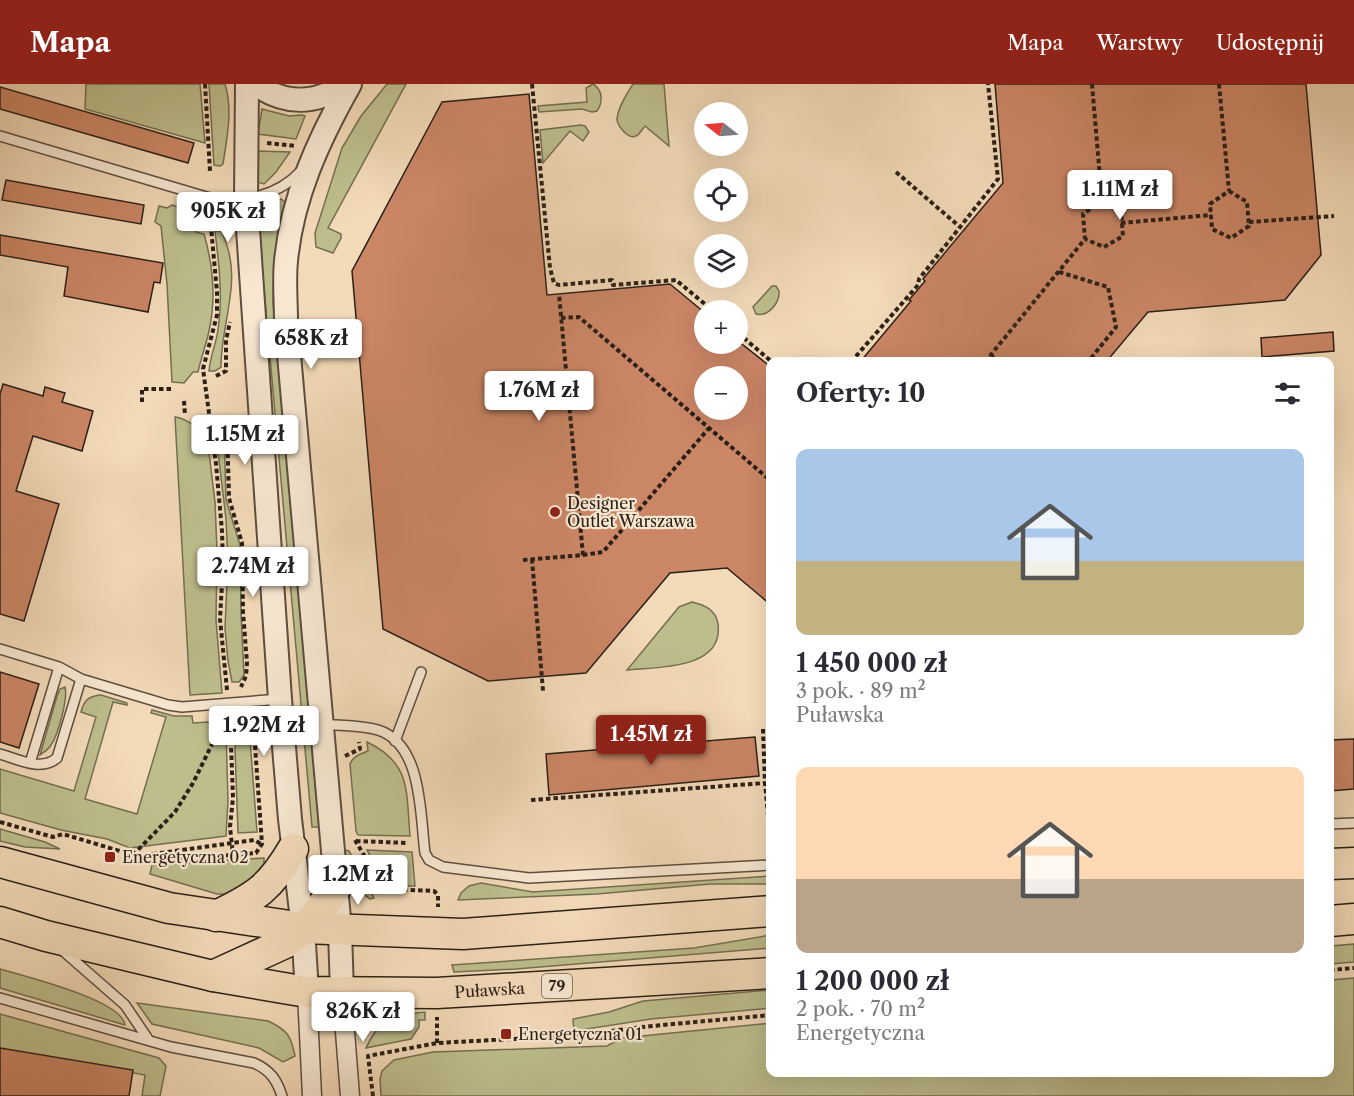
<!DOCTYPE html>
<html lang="pl">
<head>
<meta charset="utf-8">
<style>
  :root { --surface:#fff; --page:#f7f7f7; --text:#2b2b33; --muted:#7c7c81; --accent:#8f2418 }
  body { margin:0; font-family:"Libre Caslon Text",serif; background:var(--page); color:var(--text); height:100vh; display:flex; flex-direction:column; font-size:22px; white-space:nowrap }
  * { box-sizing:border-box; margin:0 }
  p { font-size:20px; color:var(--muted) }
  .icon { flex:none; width:33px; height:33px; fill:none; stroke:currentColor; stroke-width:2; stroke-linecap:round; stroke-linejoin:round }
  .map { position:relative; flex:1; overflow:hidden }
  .side { position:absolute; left:766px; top:273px; width:568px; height:720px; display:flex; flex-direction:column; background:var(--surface); border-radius:12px; box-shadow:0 6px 24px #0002 }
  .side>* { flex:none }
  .needle { width:39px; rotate:287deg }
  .tools { position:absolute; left:694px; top:18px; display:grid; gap:12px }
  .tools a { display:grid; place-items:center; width:54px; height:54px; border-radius:50%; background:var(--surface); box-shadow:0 6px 24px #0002; font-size:30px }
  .price { position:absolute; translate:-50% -51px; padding:0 14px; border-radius:6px; background:#fff; color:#222; font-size:20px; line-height:39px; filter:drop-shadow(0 2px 3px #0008) }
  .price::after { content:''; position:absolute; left:50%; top:36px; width:18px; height:14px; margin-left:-9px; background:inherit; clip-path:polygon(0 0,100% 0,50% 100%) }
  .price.selected { background:var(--accent); color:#fff }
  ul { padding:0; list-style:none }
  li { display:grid; align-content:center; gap:12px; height:318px; padding:0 30px }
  li span { display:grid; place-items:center; height:186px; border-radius:12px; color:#555 }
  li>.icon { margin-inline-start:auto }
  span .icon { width:108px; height:108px; fill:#fffc; stroke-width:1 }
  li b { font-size:26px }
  h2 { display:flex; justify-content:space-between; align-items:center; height:72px; padding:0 30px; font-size:26px }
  header { display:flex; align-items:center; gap:36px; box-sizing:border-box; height:84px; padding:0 30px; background:var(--accent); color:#fff }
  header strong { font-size:28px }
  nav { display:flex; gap:33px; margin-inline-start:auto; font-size:21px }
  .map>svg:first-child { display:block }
  .green { fill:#bebe8d; stroke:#746f52; stroke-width:1.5 }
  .building { fill:#cb8666; stroke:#2b2018; stroke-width:1.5; fill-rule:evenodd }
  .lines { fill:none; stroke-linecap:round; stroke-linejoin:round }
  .service-casing { stroke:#5d4e40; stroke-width:12 }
  .minor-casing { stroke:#5d4e40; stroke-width:21 }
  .tertiary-casing { stroke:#5d4e40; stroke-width:26 }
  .primary-casing { stroke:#2b2018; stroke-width:33 }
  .path { stroke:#2b2018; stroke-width:4; stroke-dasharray:4.5 3; stroke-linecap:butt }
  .service { stroke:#f7e7d1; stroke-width:9 }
  .minor { stroke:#f7e7d1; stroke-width:18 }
  .tertiary { stroke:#f7e7d1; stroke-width:22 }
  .primary { stroke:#f3dab8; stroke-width:30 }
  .poi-dot { fill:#8f2418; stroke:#f7e7d1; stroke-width:2 }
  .labels { text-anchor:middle; stroke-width:4.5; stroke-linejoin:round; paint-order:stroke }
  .shield { fill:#f7e7d1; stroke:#685c50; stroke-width:1.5 }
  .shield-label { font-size:15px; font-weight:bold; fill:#2b2018 }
  .poi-label { font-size:16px; fill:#2b2018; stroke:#f7e7d1; text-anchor:start }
  .street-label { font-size:16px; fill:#2b2018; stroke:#f7e7d1 }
</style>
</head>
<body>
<header>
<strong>Mapa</strong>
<nav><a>Mapa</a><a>Warstwy</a><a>Udostępnij</a></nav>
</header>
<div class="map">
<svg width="1354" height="1012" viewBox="0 0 1354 1012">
  <rect width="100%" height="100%" fill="#f3dab8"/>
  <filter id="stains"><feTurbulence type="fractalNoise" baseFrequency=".00333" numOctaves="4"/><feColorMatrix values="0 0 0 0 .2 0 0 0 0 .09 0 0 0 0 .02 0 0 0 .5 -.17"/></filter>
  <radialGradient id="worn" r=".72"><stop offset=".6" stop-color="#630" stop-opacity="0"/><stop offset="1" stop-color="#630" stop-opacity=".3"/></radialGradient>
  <path class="green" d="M86,0H200L205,59L85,25Z
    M209,0H225C233,25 227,54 223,80L220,82L214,81Z
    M387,0H406L328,144L341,150V154L333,169L316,163L315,149L342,64L361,32Z
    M593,0C603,6 603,18 597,27L592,28L582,25L539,28L538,22L587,18L586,4Z
    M633,0H664L669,62L645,42C643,44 639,51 636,52C628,56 617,41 617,35C618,23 627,10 633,0Z
    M262,25L289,32L302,31L305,32L296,55L258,50Z
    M581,41L585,42L589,48L583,57L570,47L543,79L540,46Z
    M257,67L290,68L276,88L264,100L257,98Z
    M281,115L285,118C277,152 273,184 273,219L319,743H312L257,127L258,124Z
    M172,121L187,126L196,148L204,150C213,181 216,215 209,247C206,261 201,274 198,288H193L184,299L172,298L167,200L161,142L155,138L159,122L167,124Z
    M215,147H221C245,194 221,235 221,283L215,287H209C210,273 216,260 218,246C223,213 219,180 215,147Z
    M772,202H776L779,207C780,219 768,233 756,230L753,223Z
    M175,333C187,334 193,344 206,344L215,418L217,467L216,536L222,609L190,611Z
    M220,342L224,344L226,416L240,461L241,529L244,591L239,598H232L228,577L225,544L228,477L226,435L215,343Z
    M692,518C705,521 716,526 718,540C724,586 656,583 627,586L679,523Z
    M65,603C68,615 58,651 51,661C48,666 44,668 40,671L57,612L60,605Z
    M101,611L127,619V621L113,618L85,715L137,730L166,633L151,629L152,626L174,632H192L193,639L208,638L219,648H226L228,716L226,752L130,764L107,755L61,746L0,729V685L74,707L96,633L81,628C84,616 89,612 101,611Z
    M237,647H242L250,655L257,748L238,749L235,665Z
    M367,658C412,679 406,709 410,752L358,751L356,747L350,680C353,672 360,670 368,667Z
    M0,745L45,758L60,765L25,763L0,757Z
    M344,766L349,767L374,814L370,815C351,803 348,788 344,766Z
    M367,766L412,768L415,802H390L385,797Z
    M264,774V786L235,810H217L150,790L152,781Z
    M771,792V800H710L597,810L458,816L461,809L469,802L481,799L533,808Z
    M771,851V864L516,885L454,888L452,881L694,864Z
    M1354,860V878L1331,880V862Z
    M0,885C24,892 122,916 125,941L0,904Z
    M1354,894V1012H381L380,995L382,987L394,976L433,968L607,962L622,954L771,939V988H1330L1331,896Z
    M771,906V924L651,935L574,947L573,935L609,928L643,917Z
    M137,919L268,937C287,946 291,951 295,972L283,978L259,964L152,940Z
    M425,928V936H419V943L411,955L366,964C380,933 394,932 425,928Z
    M0,930L159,974L166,982L160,1012H142L145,991L0,965Z"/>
  <path class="building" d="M995,0H1306L1321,171L1285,216L1148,228L1106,278H860L911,217L909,216L925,197L923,195L1003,99Z
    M0,3L194,59L188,79L0,25Z
    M529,10L547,211L670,200L705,229V260H738V257L771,283V521L727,484L670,489L586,589L488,597L383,545L352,187L442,18ZM705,292H738V326H705Z
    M6,96L144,121L141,140L2,116Z
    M0,151L163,179L160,199L154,198L148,228L64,212L68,183L0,171Z
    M1333,248L1334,267L1262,273L1261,254Z
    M3,300L43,312L45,303L65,309L62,318L93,327L82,367L33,352L16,407L59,420L24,537L0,530V310Z
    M0,588L39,600L19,664L0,658Z
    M755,653L759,692L549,711L546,670Z
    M1354,655V705L1330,707V656Z
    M0,964L133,986L129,1012H0Z"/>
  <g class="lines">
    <g class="service-casing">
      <path id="service" d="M0,52L210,114C245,118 277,113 301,87
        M0,565L59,583L81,595L168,621L182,623L280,615
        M322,640C340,642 360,641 378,646C423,660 420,732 425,769L429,776L443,783L529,794L771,781
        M395,657L421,588
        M0,670C18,675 41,688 57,674L81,595
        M30,679L59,583
        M1330,740L1354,739
        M61,865L125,921L148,955
        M0,914L171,963L254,979C270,986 277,996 282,1012"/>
    </g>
    <g class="minor-casing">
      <path id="minor" d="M307,908L312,1012
        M342,909L350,1012"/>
    </g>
    <g class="tertiary-casing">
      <path id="tertiary" d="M247,0L246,116L280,615L290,735L303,844L307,908
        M255,0C285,21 315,21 345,0
        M342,909L340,846L286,237C286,217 284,197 286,177C292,113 319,55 350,0"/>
    </g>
    <g class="primary-casing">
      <g id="primary">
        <path d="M0,778L169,824L303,844L463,850L771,827"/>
        <path d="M1330,780L1354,779"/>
        <path d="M216,832C256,813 270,804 293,765"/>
        <path d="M1330,837L1354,835"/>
        <path id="s1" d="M0,838L46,852L213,892L307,908L437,909L771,889"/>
        <path d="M213,892L287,858L312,836L336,803"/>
      </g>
    </g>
    <path class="path" d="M205,0L210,87
      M532,0L550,184L554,199L559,201L612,196L613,201L676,196L712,226
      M1092,0L1102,117
      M1219,0L1229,107
      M267,59L296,62
      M896,88L960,143
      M1229,107L1247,118L1249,142L1231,154L1212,145L1210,120Z
      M1249,138L1334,132
      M1121,139L1211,131
      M226,149L223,144L211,143L217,208V231L203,285L216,380L222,447L223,482L220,535L227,606
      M1059,188L1108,203L1116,243L1088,278
      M561,234L579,233L771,397
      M738,249L772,278
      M991,270L996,278
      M851,278L918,201L919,195L998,95L988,0
      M985,278L1085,155L1083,130L1102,117L1121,128L1123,152L1104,163L1085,155
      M216,292L226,287V256L230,238
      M184,317L185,331
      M142,318V305H173
      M218,337L227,343L229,414L242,459L243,528L247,579L246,592L241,603
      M583,471L603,468L709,344
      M532,475L543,607
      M523,476L583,471L559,210
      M230,634L233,714L230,743L233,771
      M763,645L765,699L771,763
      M345,672L360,665L359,658
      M531,716L765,699
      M0,738L53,753L63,750L133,771L159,777L256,769L262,760L255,662L252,647L244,643L243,631
      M355,756L382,802L390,805L434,807L438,811V823
      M356,757L408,759
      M133,771L175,728L193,699L220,644
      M147,775L153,770L254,756L261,760
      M1330,886L1354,884
      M437,959V933
      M373,1012L368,972L437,959L569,952L652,942L771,931"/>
    <use href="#service" class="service"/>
    <use href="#minor" class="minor"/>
    <use href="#tertiary" class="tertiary"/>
    <use href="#primary" class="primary"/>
  </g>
  <g class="poi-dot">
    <circle cx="555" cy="428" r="6"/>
    <rect x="104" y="767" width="12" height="12" rx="3"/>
    <rect x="500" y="944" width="12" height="12" rx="3"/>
  </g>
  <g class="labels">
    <rect class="shield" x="542" y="890" width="30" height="24" rx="4.5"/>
    <g class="shield-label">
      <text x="557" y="907">79</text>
    </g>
    <g class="poi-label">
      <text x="567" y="425">Designer<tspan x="567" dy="18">Outlet Warszawa</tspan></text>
      <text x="122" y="779">Energetyczna 02</text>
      <text x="518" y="956">Energetyczna 01</text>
    </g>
    <g class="street-label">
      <text dy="6" stroke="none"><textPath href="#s1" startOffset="498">Puławska</textPath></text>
    </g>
  </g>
  <rect width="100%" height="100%" filter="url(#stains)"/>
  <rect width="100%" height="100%" fill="url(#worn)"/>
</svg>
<div class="tools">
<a><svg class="needle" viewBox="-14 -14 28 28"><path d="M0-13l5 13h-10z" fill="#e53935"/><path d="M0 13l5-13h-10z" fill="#7c7c81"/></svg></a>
<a><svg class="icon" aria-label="locate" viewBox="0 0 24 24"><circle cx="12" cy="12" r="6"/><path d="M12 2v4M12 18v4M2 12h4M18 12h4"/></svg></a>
<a><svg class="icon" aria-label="layers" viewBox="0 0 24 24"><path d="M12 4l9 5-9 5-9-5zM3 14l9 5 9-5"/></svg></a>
<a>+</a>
<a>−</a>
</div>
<b class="price" style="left:1120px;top:137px">1.11M zł</b>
<b class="price" style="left:228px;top:159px">905K zł</b>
<b class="price" style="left:311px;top:286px">658K zł</b>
<b class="price" style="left:539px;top:338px">1.76M zł</b>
<b class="price" style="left:245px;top:382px">1.15M zł</b>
<b class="price" style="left:253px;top:514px">2.74M zł</b>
<b class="price" style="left:264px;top:673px">1.92M zł</b>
<b class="price selected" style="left:651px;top:682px">1.45M zł</b>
<b class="price" style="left:358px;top:822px">1.2M zł</b>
<b class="price" style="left:363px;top:959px">826K zł</b>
<section class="side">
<h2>Oferty: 10<svg class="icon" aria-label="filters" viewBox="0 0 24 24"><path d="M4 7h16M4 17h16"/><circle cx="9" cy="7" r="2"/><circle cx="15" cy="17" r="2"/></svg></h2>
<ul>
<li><span style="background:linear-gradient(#a9c7e8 60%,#c2b280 0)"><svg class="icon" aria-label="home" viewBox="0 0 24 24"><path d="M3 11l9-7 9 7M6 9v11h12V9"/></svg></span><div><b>1 450 000 zł</b><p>3 pok. · 89 m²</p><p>Puławska</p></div></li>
<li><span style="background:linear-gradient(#ffd9b3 60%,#b9a48a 0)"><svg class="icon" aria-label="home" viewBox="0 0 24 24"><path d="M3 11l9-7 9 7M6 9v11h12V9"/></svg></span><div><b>1 200 000 zł</b><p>2 pok. · 70 m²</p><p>Energetyczna</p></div></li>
</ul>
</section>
</div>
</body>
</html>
